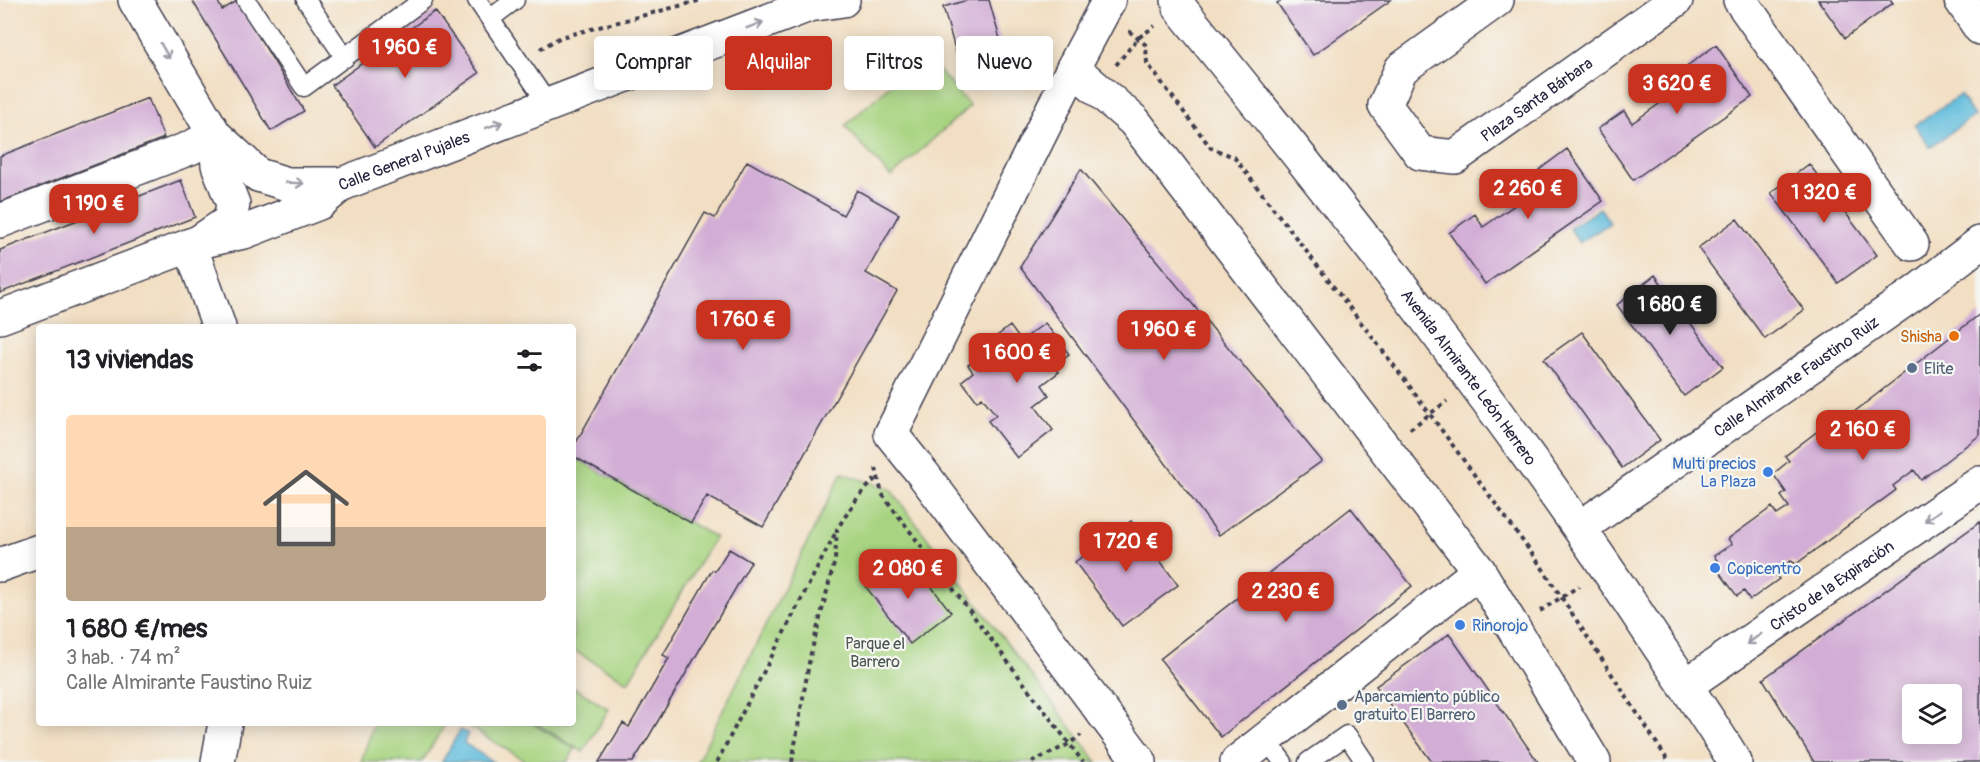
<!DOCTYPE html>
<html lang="es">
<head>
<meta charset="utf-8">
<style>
  :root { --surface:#fff; --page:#f6f6f6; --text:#202124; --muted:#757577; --line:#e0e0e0; --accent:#c8321e }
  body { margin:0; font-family:Pangolin,sans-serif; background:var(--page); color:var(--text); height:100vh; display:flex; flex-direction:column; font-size:22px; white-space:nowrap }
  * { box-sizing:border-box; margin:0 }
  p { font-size:20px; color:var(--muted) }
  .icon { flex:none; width:33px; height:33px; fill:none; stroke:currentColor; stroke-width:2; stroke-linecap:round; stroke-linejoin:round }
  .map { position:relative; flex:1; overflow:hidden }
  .panel { position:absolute; left:36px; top:324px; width:540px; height:402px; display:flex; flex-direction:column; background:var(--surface); border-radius:6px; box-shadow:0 3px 15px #0003 }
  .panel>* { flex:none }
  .hud { position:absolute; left:594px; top:36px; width:570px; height:54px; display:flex; gap:12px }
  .buttons { position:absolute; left:1902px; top:684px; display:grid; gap:12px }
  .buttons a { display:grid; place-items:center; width:60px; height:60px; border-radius:6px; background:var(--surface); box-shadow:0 3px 15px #0003; font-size:30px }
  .price { position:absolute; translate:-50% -51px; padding:0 14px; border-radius:12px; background:var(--accent); color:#fff; font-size:20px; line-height:39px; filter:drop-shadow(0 2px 3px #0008) }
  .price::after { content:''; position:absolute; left:50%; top:36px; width:18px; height:14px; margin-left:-9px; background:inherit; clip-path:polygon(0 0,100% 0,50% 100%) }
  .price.selected { background:#222; color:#fff }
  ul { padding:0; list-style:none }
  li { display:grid; align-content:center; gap:12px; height:318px; padding:0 30px }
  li+li { border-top:2px solid var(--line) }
  li span { display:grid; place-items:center; height:186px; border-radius:6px; color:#555 }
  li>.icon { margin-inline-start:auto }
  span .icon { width:108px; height:108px; fill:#fffc; stroke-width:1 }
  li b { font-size:26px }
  h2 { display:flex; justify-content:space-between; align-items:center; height:72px; padding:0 30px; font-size:26px }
  .tag { padding:0 21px; border-radius:6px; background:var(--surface); box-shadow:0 3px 15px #0003; font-size:21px; line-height:54px }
  .tag.selected { background:var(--accent); color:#fff }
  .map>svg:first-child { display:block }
  .green { fill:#a8d481; stroke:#657b5e; stroke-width:1.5 }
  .water { fill:#5ebcdc; stroke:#406f8c; stroke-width:1.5 }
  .building { fill:#d2add5; fill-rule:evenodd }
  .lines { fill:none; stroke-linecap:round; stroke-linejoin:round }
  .lane-casing { stroke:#413e4f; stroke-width:21 }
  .street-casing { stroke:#413e4f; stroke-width:36 }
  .secondary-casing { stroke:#413e4f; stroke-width:36 }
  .path { stroke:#413e4f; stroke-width:4; stroke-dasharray:4.5 4.5; stroke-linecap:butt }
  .lane { stroke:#fff; stroke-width:18 }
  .street { stroke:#fff; stroke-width:33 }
  .secondary { stroke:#fff; stroke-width:33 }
  .oneway { stroke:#9c9ca7 }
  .food-dot { fill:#e8710a; stroke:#f6f6f2; stroke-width:2 }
  .service-dot { fill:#5c6f8a; stroke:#f6f6f2; stroke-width:2 }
  .shop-dot { fill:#3f7fe0; stroke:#f6f6f2; stroke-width:2 }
  .labels { text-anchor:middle; stroke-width:4.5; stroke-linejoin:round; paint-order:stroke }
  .street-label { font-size:16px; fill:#22223b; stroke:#f6f6f2 }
  .food-label { font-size:16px; fill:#c56008; stroke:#f6f6f2; text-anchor:end }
  .service-label { font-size:16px; fill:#4e5e75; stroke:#f6f6f2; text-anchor:start }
  .shop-label { font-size:16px; fill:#366cbe; stroke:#f6f6f2; text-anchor:start }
  .park-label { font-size:16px; fill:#4a5750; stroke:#f6f6f2 }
</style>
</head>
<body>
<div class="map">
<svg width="1980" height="762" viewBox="0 0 1980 762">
  <rect width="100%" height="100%" fill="#f6f6f2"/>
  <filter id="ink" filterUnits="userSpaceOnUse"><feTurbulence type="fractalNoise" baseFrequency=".0167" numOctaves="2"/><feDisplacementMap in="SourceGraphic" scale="12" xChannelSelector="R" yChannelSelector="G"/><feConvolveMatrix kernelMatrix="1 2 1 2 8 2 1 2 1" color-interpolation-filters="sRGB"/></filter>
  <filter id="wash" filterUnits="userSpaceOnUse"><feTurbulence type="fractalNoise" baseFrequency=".008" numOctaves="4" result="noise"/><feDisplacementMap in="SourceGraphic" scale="24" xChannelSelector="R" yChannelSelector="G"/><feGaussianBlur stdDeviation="1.35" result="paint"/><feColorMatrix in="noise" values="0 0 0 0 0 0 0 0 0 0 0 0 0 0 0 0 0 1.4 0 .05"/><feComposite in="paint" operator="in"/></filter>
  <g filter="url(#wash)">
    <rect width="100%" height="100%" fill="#f2dfc3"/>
    <path class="green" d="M924,54L970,106L891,177L845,126Z
      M573,456L715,537L628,682L573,650Z
      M842,473L890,489L1097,762H697Z
      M573,687L609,709L583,752L535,723H573Z
      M374,723H446L422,762H361Z
      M463,723H532L575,749L567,762H527Z"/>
    <path class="water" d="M1960,95L1974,116L1930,147L1915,125Z
      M1600,208L1610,223L1579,243L1570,228Z
      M460,730L468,733L464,743L493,762H442Z"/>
    <g id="blocks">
      <path class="building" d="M192,0H217L222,10L237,1L304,111L271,131Z
        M968,0H989L1003,50L959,63L943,7Z
        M1282,0H1391L1313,55L1277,3Z
        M1818,0H1891L1893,3L1845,38Z
        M435,11L479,73L375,147L332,85Z
        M1716,45L1752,97L1633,180L1598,129L1624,111L1632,123L1696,78L1687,66Z
        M148,98L164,138L0,202V156Z
        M1567,149L1603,201L1485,284L1449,233L1475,214L1483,227L1548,182L1539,170Z
        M747,161L843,215L857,190L899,214L866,273L897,291L763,527L707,496L691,523L573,456V448L705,213L715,218Z
        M1809,164L1877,255L1838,283L1771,193Z
        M1081,169L1322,461L1219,535L1020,267Z
        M181,180L195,217L0,293V250Z
        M1737,219L1804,310L1765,339L1698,248Z
        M1655,275L1723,367L1684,396L1617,305Z
        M1980,314V435L1921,480L1914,470L1893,486L1896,490L1796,564L1791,561L1775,573L1779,579L1750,600L1744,591L1737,596L1717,569L1721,566L1714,556L1732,544L1728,539L1772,507L1777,515L1789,507L1781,496L1786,492L1773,474L1789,461L1785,456L1823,427L1827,433Z
        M1045,323L1069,354L1054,365L1059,372L1042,385L1049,395L1035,406L1053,430L1017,458L988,421L996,415L982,397L977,401L962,381L973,372L968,365L979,357L976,352L1010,326L1021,341Z
        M1582,332L1660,440L1622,468L1544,359Z
        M1351,508L1412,586L1221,737L1160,659Z
        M1131,521L1178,585L1122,626L1075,562Z
        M1980,522V762H1814L1763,679ZM1912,694H1952V734H1912Z
        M729,549L751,562L648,738L633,762H599L623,723L629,727L669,658L663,655L712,570L715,571Z
        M907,555L951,612L910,644L866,587Z
        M1449,634L1538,762H1432L1376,686Z"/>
    </g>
  </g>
  <g filter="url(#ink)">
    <use href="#blocks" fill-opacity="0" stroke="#413e4f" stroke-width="1.5"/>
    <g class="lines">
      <g class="lane-casing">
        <path id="lane" d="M246,0L304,87L423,0
          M306,0L345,58
          M477,0L548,104
          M491,18L515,0
          M1266,739L1283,762
          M1308,762L1347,735L1365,762"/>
      </g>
      <g class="street-casing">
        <g id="street">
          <path d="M1109,0L1073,68L891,434L923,474L1140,762"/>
          <path id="s1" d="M1497,0L1401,69L1385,105L1420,153L1455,157L1676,0"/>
          <path d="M1740,0L1912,244"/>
          <path d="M1961,0L1980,28"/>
          <path d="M1073,68L1134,121L1479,571L1594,762"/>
          <path d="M0,221L190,148L215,135L218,165L233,204L230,221L199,242"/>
          <path d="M190,245L219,327"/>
          <path id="s2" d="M1580,528L1916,292L1980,243"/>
          <path d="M0,565L39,551"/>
          <path id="s3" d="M1685,686L1980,483"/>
          <path d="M218,762L225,723"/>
          <path d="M1237,762L1479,571"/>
        </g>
      </g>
      <g class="secondary-casing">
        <g id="secondary">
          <path d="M135,0L215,135L258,175L287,184H342"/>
          <path id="s4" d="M1178,0L1180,8C1345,211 1508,416 1652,636C1680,678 1709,719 1735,762"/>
          <path id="s5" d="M0,317L199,242L244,232L319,203L342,184L809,5L843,0"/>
        </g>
      </g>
      <path class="path" d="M1129,31L1146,45L1147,63L1211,148L1234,157L1402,376L1541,566L1669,762
        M540,49L561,37L702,0
        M1116,65L1138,38L1155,26
        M1410,429L1447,401
        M876,468L882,494L1083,762
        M1540,611L1579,586
        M717,762L836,532
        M792,762L810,657L835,560L837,529L858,497L877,477
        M1032,762L1069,744L1081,735"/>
      <use href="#lane" class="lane"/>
      <use href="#street" class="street"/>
      <use href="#secondary" class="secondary"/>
    </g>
    <defs><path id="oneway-shaft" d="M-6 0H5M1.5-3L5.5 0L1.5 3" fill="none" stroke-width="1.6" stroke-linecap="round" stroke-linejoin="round" transform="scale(1.5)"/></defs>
    <g class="oneway">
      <use href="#oneway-shaft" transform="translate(755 25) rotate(-21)"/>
      <use href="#oneway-shaft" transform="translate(165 51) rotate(60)"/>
      <use href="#oneway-shaft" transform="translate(494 125) rotate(-21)"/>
      <use href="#oneway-shaft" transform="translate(295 183) rotate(3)"/>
      <use href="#oneway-shaft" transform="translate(1932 516) rotate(145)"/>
      <use href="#oneway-shaft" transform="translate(1754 639) rotate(145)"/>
    </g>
  </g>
  <circle class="food-dot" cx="1954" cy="336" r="6"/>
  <g class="service-dot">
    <circle cx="1912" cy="368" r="6"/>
    <circle cx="1342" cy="705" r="6"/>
  </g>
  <g class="shop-dot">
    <circle cx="1768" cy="472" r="6"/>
    <circle cx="1715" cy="568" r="6"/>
    <circle cx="1460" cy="625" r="6"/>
  </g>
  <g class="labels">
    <g class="street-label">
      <text dy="6" stroke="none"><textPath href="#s1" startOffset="352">Plaza Santa Bárbara</textPath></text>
      <text dy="6" stroke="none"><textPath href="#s5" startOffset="435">Calle General Pujales</textPath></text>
      <text dy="6" stroke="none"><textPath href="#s4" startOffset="477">Avenida Almirante León Herrero</textPath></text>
      <text dy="6" stroke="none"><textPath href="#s2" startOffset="264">Calle Almirante Faustino Ruiz</textPath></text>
      <text dy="6" stroke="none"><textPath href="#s3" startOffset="178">Cristo de la Expiración</textPath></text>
    </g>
    <g class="food-label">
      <text x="1942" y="342">Shisha</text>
    </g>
    <g class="service-label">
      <text x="1924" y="374">Elite</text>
      <text x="1354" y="702">Aparcamiento público<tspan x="1354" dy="18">gratuito El Barrero</tspan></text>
    </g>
    <g class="shop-label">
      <text x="1756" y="469" text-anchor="end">Multi precios<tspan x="1756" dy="18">La Plaza</tspan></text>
      <text x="1727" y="574">Copicentro</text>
      <text x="1472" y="631">Rinorojo</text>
    </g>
    <g class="park-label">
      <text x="875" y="649">Parque el<tspan x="875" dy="18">Barrero</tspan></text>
    </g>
  </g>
</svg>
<div class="buttons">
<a><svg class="icon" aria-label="layers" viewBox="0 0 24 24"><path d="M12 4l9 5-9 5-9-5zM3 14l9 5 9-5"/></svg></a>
</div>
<b class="price" style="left:405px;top:79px">1 960 €</b>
<b class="price" style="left:1677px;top:115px">3 620 €</b>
<b class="price" style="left:1528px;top:220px">2 260 €</b>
<b class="price" style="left:1824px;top:224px">1 320 €</b>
<b class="price" style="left:94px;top:235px">1 190 €</b>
<b class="price selected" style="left:1670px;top:336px">1 680 €</b>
<b class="price" style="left:743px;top:351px">1 760 €</b>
<b class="price" style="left:1164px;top:361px">1 960 €</b>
<b class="price" style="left:1017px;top:384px">1 600 €</b>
<b class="price" style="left:1863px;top:461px">2 160 €</b>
<b class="price" style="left:1126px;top:573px">1 720 €</b>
<b class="price" style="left:908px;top:600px">2 080 €</b>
<b class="price" style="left:1286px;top:623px">2 230 €</b>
<div class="hud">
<a class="tag">Comprar</a>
<a class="tag selected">Alquilar</a>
<a class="tag">Filtros</a>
<a class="tag">Nuevo</a>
</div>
<section class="panel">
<h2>13 viviendas<svg class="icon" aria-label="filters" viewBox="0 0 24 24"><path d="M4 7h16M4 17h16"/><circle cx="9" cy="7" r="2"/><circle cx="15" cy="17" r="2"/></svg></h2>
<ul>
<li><span style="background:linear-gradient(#ffd9b3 60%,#b9a48a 0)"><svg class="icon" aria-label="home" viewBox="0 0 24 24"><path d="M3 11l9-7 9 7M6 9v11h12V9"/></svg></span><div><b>1 680 €/mes</b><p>3 hab. · 74 m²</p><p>Calle Almirante Faustino Ruiz</p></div></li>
</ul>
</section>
</div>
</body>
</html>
